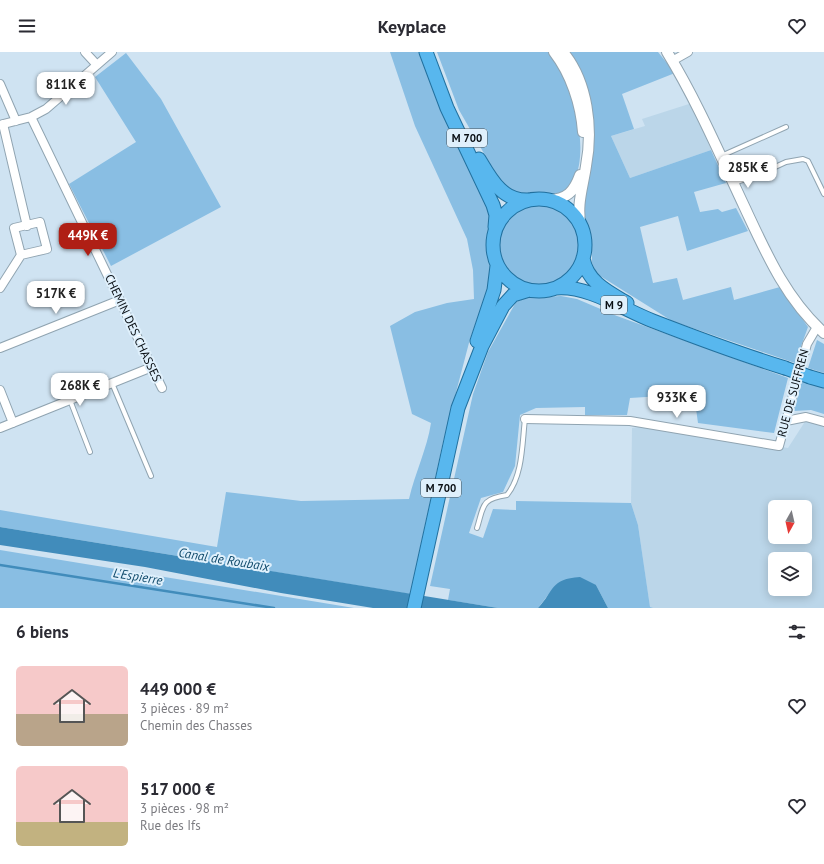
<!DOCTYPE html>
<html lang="fr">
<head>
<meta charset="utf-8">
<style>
  :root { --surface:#fff; --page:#f7f7f7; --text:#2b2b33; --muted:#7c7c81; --accent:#af1f15 }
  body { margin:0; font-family:"PT Sans",sans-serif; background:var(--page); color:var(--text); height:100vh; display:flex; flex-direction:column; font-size:15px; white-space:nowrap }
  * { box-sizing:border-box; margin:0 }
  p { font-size:13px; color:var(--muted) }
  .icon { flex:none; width:22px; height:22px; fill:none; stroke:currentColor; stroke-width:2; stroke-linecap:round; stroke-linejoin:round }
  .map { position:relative; height:556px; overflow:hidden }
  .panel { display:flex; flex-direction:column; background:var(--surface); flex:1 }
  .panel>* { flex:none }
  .needle { width:26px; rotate:188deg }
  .controls { position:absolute; left:768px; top:448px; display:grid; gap:8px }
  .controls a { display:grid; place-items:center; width:44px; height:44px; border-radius:6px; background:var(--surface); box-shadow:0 2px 10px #0003; font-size:20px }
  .price { position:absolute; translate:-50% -34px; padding:0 9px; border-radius:8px; background:#fff; color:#222; font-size:13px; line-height:26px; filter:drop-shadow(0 1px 2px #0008) }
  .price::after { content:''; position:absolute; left:50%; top:24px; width:12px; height:9px; margin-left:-6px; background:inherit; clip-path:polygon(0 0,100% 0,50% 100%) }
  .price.active { background:var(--accent); color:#fff }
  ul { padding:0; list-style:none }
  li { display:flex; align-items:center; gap:12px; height:100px; padding:0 16px }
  li span { display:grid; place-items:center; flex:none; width:112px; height:80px; border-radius:6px; color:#555 }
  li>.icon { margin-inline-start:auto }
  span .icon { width:48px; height:48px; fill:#fffc; stroke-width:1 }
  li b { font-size:17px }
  h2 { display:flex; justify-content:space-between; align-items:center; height:48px; padding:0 16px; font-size:17px }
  header { display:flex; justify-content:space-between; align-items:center; height:52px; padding:0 16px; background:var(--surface); font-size:18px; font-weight:600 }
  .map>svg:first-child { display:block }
  .built { fill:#bbd6e9; fill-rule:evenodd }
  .green { fill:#89bee3 }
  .water { fill:#418cbb }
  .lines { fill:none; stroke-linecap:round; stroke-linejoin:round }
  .stream { stroke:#418cbb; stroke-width:2.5 }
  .service-casing { stroke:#90a4b1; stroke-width:6 }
  .minor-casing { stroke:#90a4b1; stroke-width:10 }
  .tertiary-casing { stroke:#90a4b1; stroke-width:12 }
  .trunk-casing { stroke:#21709e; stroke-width:15 }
  .service { stroke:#fff; stroke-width:4 }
  .minor { stroke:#fff; stroke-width:8 }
  .tertiary { stroke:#fff; stroke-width:10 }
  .trunk { stroke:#58b7ee; stroke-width:13 }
  .trunk-bridge-casing { stroke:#21709e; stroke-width:15; stroke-linecap:butt }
  .trunk-bridge { stroke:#58b7ee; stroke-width:13 }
  .labels { text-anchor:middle; stroke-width:4; stroke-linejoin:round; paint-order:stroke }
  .shield { fill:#dff0fc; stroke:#485259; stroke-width:1 }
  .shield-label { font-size:11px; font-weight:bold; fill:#080e13 }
  .street-label { font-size:12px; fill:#080e13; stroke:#dff0fc }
  .water-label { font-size:13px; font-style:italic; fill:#0e496a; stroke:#dff0fc }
</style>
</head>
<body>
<header><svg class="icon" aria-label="menu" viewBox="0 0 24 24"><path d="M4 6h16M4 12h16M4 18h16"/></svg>Keyplace<svg class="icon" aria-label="heart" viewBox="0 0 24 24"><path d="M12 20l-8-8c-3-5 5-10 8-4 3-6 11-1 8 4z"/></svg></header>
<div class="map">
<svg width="824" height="556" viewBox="0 0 824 556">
  <rect width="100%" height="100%" fill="#cfe3f2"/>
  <path class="built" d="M692,51L711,98L630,126L611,84L645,74L642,67Z
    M806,368L824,374V556H650L638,473L631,451L632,376L645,374L788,396ZM775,455H805V485H775ZM775,507H805V537H775Z"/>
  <path class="green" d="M390,0H422L491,164L493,172L489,180L487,192L491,213L489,233L470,287L443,390L410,542L0,475V458L217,495L226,440L301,449L409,447C415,421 427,397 431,371L412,362L390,274L415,260L447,251L474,247L473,218L467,187L415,74Z
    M437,0H548C571,28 585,78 579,113C577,124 571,132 566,141L555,144L540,141L518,142L512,140L501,131L459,58Z
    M565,0H658L675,21L622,42L634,77L611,84L630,126L711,98L726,131L694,140L700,160L718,157L722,160L736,156L748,179L687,199L678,164L640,175L653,231L677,226L683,248L731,235L734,248L780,235L808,275L795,311L672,269L597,222L592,211V197L588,176L581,157L592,87Z
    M126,1L161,47L221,155L111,214L69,132L136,90L95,25Z
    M498 193a41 41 0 1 1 82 0a41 41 0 1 1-82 0Z
    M561,244L577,247L617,264L788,326L774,381L698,371L694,342L630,346L627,363H585V355L536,356L520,363L515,414L503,440L481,446L469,481L483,486L493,457L516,458V449L631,451L638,473L650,555L653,556H608L596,533L548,543L538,556H498L448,548L450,537L430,534L473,342L488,300L516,250L526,246Z
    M817,288L824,292V321L808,316Z
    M802,328L824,336V362L811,358L794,359Z
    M0,498L354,556H0Z"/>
  <path class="water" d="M0,475L498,556H373L281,541L145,515L0,493Z
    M580,525L596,533L608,556H538C555,538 550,527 580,525Z"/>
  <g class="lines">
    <path class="stream" d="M0,513L274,556"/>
    <g class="service-casing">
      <path id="service" d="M721,104L786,75
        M734,131L760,122L786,110L803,107L808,109L824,142
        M112,331L151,424
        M70,348L90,400
        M477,476C484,453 481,447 507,443C523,423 522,392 525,367"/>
    </g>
    <g class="minor-casing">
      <path id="minor" d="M85,0L97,13
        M672,9L688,0
        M0,32L16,69
        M31,65L162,336
        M3,72L27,174
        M0,73L31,65L46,57L112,0
        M0,236L21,203L14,176L40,170L47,197L21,203
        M0,296L120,248
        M0,338L13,371
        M525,367L630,369L779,394L807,292L817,275
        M786,369L806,365L824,370
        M0,376L152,315"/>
    </g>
    <g class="tertiary-casing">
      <path id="tertiary" d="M554,0C571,22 581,52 583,80
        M563,0C588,30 593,77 586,114C583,135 576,153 581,175
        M667,0C697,49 720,103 745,156C766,201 786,247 824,281
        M549,148C567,147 574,140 580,123"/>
    </g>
    <g class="trunk-casing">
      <path id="trunk" d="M426,0L447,56L493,153L496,163L495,175
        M479,107C491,127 502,149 528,148
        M493 193a46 46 0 1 1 92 0a46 46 0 1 1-92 0Z
        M583,206C587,230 608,240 627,251
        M556,236C588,233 624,258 653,269C697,286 740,302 785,316
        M477,289L494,238L497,214
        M810,325L824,329
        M414,556L458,356L482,294L503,254L513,243L529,238"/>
    </g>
    <use href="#service" class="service"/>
    <use href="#minor" class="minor"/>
    <use href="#tertiary" class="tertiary"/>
    <use href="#trunk" class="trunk"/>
    <g class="trunk-bridge-casing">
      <path id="trunk-bridge" d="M785,316L810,325"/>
    </g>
    <use href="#trunk-bridge" class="trunk-bridge"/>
  </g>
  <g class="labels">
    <g class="shield">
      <rect x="447" y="77" width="40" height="18" rx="3"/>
      <rect x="601" y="244" width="26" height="18" rx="3"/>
      <rect x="421" y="427" width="40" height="18" rx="3"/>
    </g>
    <g class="shield-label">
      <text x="467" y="90">M 700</text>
      <text x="614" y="257">M 9</text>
      <text x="441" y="440">M 700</text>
    </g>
    <g class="street-label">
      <text transform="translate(133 276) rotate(65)" y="4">CHEMIN DES CHASSES</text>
      <text transform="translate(793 341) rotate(-75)" y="4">RUE DE SUFFREN</text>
    </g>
    <g class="water-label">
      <text transform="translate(224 507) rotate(9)" y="5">Canal de Roubaix</text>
      <text transform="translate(138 524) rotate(9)" y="5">L'Espierre</text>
    </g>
  </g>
</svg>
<div class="controls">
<a><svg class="needle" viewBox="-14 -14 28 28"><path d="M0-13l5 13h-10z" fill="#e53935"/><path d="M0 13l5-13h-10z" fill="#7c7c81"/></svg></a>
<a><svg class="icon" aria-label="layers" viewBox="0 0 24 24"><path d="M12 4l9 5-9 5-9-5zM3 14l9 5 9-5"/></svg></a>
</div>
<b class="price" style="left:66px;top:54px">811K €</b>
<b class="price" style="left:748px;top:137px">285K €</b>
<b class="price active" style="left:88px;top:205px">449K €</b>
<b class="price" style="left:56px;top:263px">517K €</b>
<b class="price" style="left:80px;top:355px">268K €</b>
<b class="price" style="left:677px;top:367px">933K €</b>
</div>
<section class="panel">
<h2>6 biens<svg class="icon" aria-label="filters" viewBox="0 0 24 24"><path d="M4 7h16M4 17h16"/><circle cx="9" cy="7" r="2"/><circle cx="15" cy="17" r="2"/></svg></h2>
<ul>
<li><span style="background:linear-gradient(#f6c9c9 60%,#b9a48a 0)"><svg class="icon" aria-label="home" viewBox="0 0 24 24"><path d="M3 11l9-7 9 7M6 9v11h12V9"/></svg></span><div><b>449 000 €</b><p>3 pièces · 89 m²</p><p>Chemin des Chasses</p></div><svg class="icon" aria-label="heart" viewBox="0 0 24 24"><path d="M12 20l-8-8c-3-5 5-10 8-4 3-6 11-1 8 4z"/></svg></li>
<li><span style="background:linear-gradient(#f6c9c9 70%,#c2b280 0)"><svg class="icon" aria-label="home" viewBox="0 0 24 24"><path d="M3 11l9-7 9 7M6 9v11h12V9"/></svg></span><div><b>517 000 €</b><p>3 pièces · 98 m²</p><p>Rue des Ifs</p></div><svg class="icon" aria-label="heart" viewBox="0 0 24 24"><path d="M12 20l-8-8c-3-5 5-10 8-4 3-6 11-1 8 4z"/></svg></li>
</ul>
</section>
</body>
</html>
